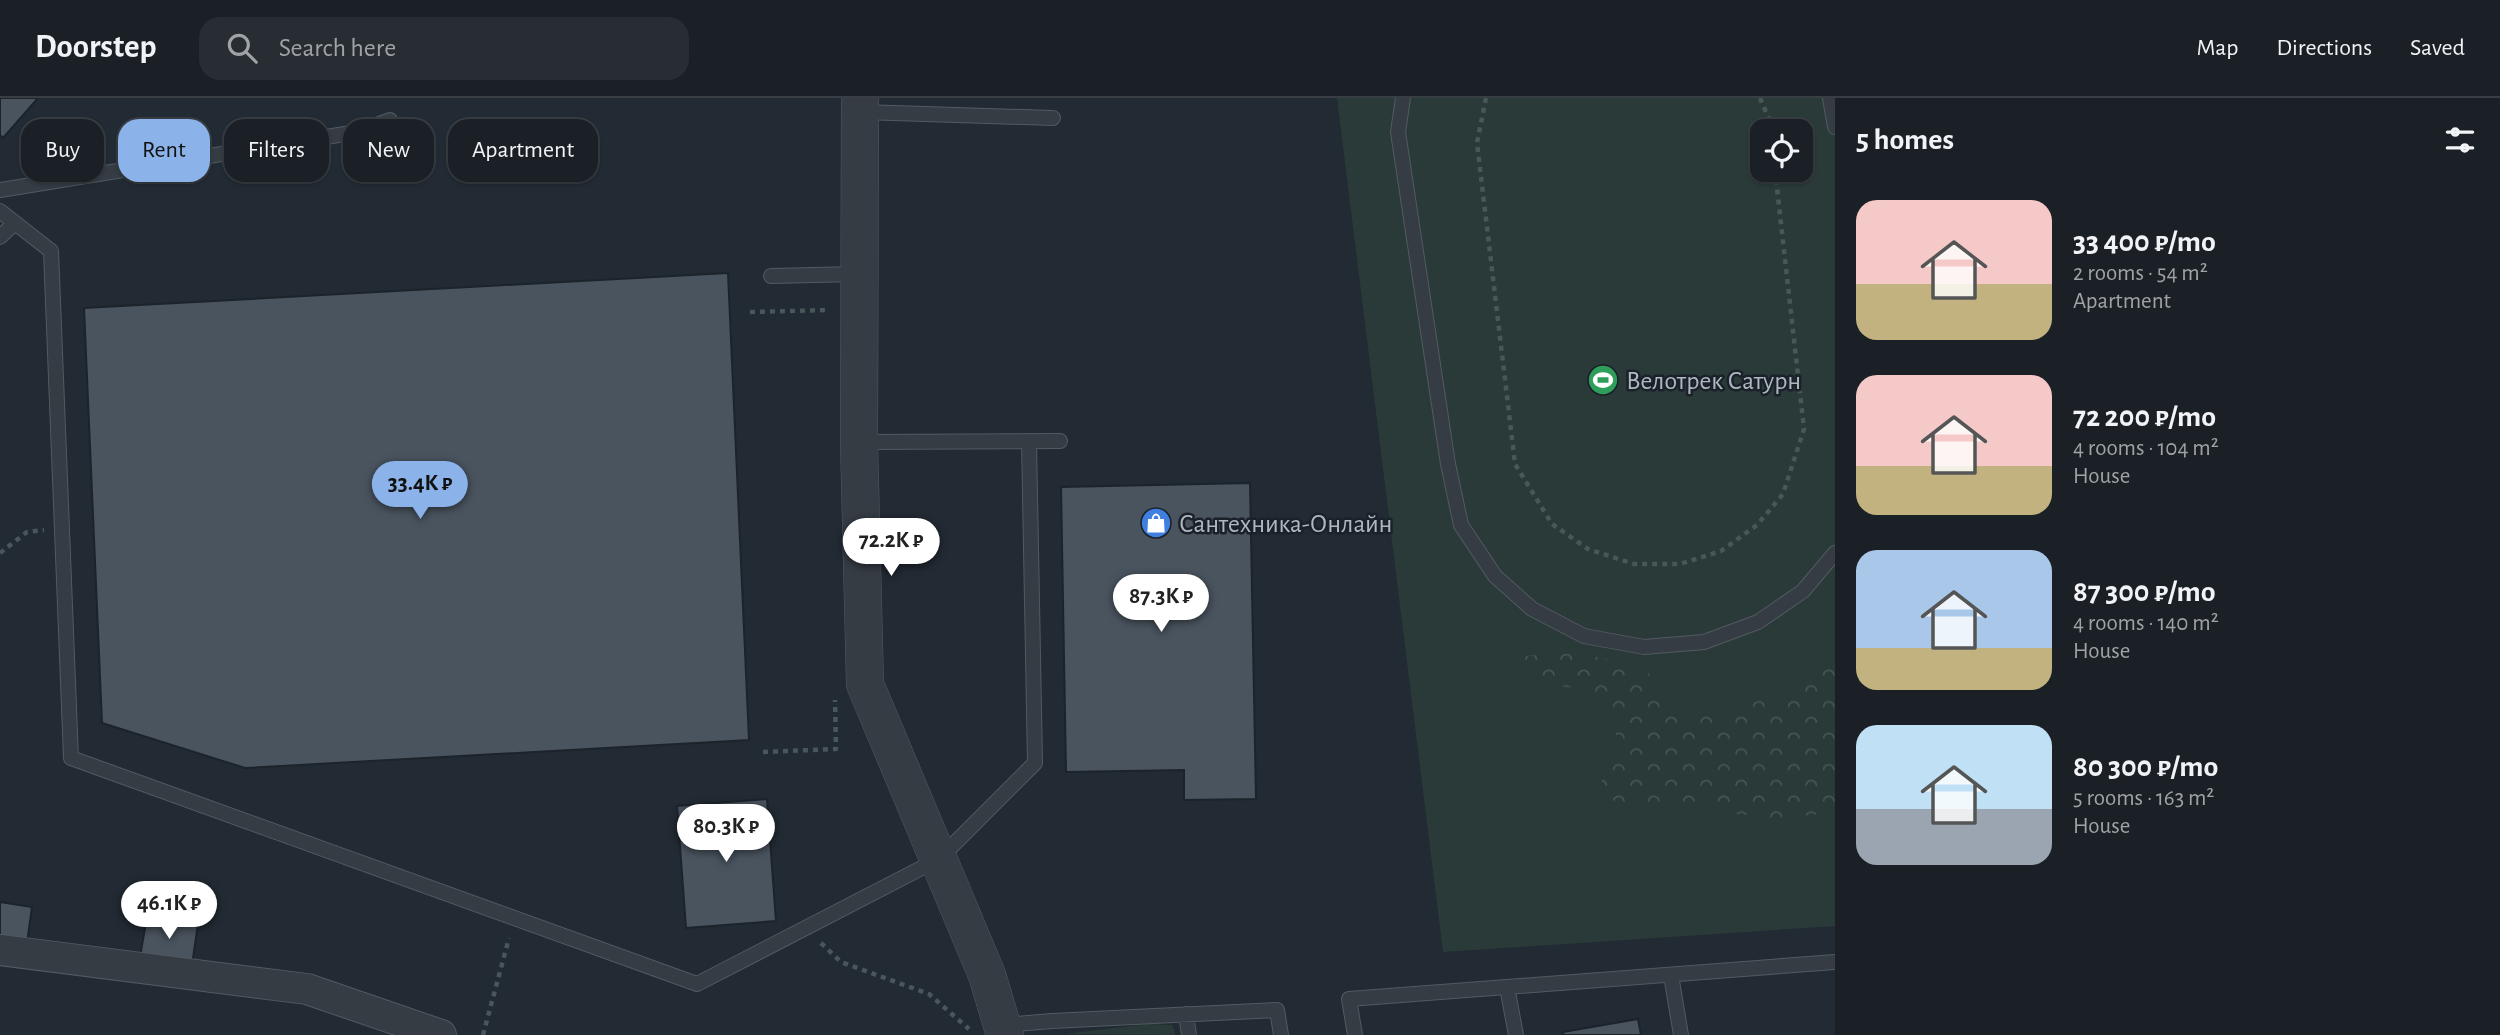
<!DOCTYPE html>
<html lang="en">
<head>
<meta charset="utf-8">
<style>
  :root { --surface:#1a2026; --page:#272d32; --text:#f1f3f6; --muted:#9fa3a7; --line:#383e43; --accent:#8bb3e9 }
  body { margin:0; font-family:"Alegreya Sans",sans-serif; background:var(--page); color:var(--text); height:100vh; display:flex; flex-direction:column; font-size:26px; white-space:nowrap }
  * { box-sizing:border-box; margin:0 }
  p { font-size:23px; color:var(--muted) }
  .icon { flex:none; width:38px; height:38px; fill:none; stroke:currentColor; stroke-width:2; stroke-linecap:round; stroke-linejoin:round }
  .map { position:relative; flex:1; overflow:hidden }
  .panel { display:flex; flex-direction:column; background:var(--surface); width:665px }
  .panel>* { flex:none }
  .banner { position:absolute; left:21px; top:21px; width:665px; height:63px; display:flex; gap:14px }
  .buttons { position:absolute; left:1750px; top:21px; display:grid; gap:14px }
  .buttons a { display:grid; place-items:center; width:63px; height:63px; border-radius:14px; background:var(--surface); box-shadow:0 2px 5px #0004,0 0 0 2px var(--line); font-size:35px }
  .price { position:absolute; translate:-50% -60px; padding:0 16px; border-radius:24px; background:#fff; color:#222; font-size:23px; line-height:46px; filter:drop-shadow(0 2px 4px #0008) }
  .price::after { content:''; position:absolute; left:50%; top:42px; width:21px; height:16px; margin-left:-10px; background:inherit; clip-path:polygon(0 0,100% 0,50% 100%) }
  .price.current { background:var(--accent); color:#111 }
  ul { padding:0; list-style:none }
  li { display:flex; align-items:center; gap:21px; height:175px; padding:0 21px }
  li span { display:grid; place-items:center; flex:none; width:196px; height:140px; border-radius:21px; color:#555 }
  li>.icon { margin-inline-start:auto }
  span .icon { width:84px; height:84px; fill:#fffc; stroke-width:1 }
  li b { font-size:30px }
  h2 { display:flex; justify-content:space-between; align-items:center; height:84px; padding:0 21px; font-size:30px }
  .chip { padding:0 24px; border-radius:21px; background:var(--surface); box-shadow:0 2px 5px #0004,0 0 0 2px var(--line); font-size:24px; line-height:63px }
  .chip.current { background:var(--accent); color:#111 }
  header { display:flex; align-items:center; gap:42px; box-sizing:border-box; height:98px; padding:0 35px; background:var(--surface); border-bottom:2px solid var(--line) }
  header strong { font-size:33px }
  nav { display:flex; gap:38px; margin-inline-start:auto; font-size:24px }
  .search { width:490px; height:63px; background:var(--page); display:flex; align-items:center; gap:18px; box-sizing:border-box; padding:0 24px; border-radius:21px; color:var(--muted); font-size:26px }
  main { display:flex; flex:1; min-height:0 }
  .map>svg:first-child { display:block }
  .grass { fill:#2a3a39; fill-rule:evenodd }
  .forest { fill:url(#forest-crowns) }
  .building { fill:#4a545f; stroke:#1c232b; stroke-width:2 }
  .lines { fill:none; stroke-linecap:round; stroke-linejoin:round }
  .service-casing { stroke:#525a62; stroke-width:16 }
  .minor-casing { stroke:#525a62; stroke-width:32 }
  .tertiary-casing { stroke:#525a62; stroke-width:38 }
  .path { stroke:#485759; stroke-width:4.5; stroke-dasharray:5 5; stroke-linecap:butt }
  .service { stroke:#353c44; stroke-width:14 }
  .minor { stroke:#353c44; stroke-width:30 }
  .tertiary { stroke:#353c44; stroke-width:37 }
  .labels { text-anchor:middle; stroke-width:5; stroke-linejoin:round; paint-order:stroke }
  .poi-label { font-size:26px; fill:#afb7c1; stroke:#1a2129; text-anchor:start }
</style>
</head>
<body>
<header>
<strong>Doorstep</strong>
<div class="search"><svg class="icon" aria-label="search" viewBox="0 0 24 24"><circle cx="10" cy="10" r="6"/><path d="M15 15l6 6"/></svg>Search here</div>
<nav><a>Map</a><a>Directions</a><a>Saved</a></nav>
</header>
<main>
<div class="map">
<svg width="1835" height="937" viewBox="0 0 1835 937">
  <defs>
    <pattern id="forest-crowns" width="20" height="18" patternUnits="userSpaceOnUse" patternTransform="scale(1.75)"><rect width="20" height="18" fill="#2a3a39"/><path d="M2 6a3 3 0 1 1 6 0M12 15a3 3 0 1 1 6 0" fill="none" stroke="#465454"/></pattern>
  </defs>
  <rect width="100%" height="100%" fill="#222a33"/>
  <path class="grass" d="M1337,0H1835V828L1443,854ZM1762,33H1801V72H1762Z
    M1149,926L1173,927L1175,937L1064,936Z"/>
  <path class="forest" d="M1580,555L1624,565L1659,580L1666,599L1677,616C1736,610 1791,602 1835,558V715L1774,720L1608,702C1592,686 1610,666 1614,649C1618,634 1615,619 1612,604L1585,591L1548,587L1529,576L1518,558Z"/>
  <path class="building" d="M0,0H38L3,40L0,37Z
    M728,175L749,642L245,670L102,625L84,210Z
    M1250,385L1256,701L1184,702V672L1066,674L1061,389Z
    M767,701L776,823L686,830L677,708Z
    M0,804L32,809L27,845L0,841Z
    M147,818L198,826L192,867L140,859Z
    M1638,921L1641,937H1563V934Z"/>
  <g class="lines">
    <g class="service-casing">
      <path id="service" d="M1403,0L1398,34L1448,366L1461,427L1495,478L1532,511L1584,538L1644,549L1704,544L1758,524L1803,493L1835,455
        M1830,0L1835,29
        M862,14L1053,20
        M0,92L357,34L390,22
        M0,113L51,153L71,660L697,886L939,761L1035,665L1029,343
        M0,139L15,125
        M771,178L857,176
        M861,344L1060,343
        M1671,877L1681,937
        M1507,889L1516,937
        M1186,916L1189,937
        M1004,927L1052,923L1277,912L1281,937
        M1355,937L1349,901L1835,864"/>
    </g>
    <g class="minor-casing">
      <path id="minor" d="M0,852L307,891L441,937"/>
    </g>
    <g class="tertiary-casing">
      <path id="tertiary" d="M860,0L859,344L865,586L987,877L1005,937"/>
    </g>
    <path class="path" d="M1486,0L1477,45L1515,366L1552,426L1588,451L1634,466H1680L1721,453L1757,427L1783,396L1804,331L1775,72
      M1760,0L1769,21L1770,33
      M750,214L830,212
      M0,455L27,434L44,432
      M763,654L836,651L835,602
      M821,845L841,864L929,896L969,931
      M483,937L509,840"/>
    <use href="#service" class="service"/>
    <use href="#minor" class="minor"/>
    <use href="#tertiary" class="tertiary"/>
  </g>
  <defs>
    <g id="stadium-disc" transform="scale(1.575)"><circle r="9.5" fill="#2e9e5b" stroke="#1a2129"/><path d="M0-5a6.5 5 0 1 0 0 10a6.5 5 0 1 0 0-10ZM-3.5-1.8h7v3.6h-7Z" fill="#fff"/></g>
    <g id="shop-disc" transform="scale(1.575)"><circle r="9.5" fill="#3f7fe0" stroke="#1a2129"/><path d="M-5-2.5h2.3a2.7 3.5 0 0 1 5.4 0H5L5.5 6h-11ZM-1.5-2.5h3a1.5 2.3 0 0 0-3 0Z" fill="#fff"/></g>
  </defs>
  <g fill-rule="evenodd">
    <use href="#stadium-disc" x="1603" y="282"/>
    <use href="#shop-disc" x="1156" y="425"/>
  </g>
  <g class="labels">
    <g class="poi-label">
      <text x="1626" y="291">Велотрек Сатурн</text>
      <text x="1179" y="434">Сантехника-Онлайн</text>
    </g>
  </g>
</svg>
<div class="buttons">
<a><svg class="icon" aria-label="locate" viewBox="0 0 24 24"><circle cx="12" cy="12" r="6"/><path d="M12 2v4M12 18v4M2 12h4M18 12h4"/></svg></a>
</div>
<b class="price current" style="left:420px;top:423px">33.4K ₽</b>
<b class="price" style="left:891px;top:480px">72.2K ₽</b>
<b class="price" style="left:1161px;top:536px">87.3K ₽</b>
<b class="price" style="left:726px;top:766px">80.3K ₽</b>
<b class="price" style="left:169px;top:843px">46.1K ₽</b>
<div class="banner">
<a class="chip">Buy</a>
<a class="chip current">Rent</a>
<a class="chip">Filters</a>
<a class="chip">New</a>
<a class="chip">Apartment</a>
</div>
</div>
<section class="panel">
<h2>5 homes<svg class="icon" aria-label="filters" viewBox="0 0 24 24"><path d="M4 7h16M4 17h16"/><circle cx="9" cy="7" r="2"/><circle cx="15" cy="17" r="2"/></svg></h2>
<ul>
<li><span style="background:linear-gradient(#f6c9c9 60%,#c2b280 0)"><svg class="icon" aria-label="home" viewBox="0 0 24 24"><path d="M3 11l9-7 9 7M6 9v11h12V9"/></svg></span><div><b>33 400 ₽/mo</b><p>2 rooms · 54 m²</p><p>Apartment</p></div></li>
<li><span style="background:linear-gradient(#f6c9c9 65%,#c2b280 0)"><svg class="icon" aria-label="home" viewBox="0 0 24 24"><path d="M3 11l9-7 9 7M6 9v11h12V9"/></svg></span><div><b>72 200 ₽/mo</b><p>4 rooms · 104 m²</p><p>House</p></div></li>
<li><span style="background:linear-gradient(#a9c7e8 70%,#c2b280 0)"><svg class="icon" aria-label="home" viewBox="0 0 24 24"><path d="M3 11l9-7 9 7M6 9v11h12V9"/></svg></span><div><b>87 300 ₽/mo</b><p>4 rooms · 140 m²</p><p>House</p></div></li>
<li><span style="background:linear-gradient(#bfe0f5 60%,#9aa5b1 0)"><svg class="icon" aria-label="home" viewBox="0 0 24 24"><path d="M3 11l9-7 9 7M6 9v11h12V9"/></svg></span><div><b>80 300 ₽/mo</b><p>5 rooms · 163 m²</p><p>House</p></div></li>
</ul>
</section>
</main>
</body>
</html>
